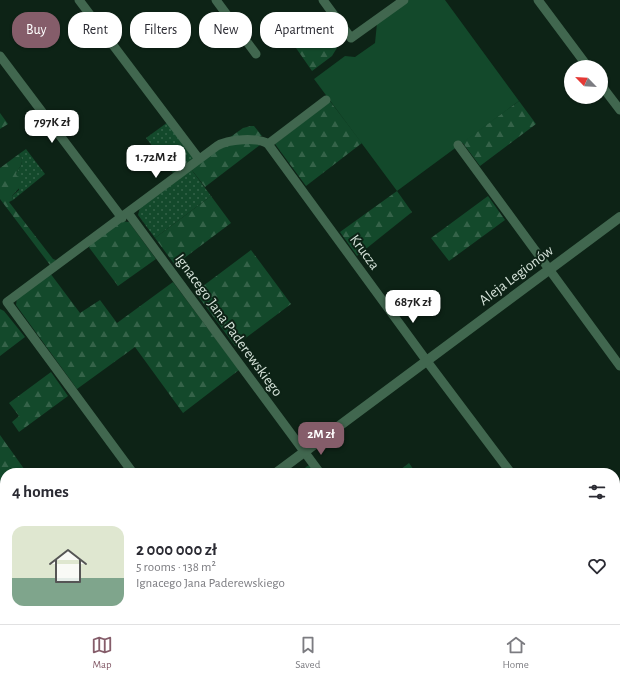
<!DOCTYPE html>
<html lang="en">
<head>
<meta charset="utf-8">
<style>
  :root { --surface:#fff; --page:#f7f7f7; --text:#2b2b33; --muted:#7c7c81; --line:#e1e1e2; --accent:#855d6a }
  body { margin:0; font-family:"Alegreya Sans",sans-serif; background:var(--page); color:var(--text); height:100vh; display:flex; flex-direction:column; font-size:15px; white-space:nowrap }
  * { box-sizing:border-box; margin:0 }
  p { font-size:13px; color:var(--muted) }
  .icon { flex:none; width:22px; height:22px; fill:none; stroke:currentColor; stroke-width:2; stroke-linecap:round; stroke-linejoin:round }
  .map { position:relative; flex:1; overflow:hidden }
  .drawer { position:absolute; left:0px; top:468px; width:620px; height:156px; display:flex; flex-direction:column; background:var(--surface); border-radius:16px 16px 0 0; box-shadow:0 1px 3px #0004 }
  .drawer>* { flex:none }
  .hud { position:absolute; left:12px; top:12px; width:400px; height:36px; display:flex; gap:8px }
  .needle { width:26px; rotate:295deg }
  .buttons { position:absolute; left:564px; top:60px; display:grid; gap:8px }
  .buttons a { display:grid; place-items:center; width:44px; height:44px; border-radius:50%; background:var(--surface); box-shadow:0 1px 3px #0004; font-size:20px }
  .price { position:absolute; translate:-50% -34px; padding:0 9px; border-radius:8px; background:#fff; color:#222; font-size:13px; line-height:26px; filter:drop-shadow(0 1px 2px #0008) }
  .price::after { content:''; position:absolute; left:50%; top:24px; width:12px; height:9px; margin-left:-6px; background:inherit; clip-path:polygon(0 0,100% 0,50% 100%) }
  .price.active { background:var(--accent); color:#fff }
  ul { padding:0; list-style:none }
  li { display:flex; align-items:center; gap:12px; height:100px; padding:0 12px }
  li+li { border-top:1px solid var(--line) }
  li span { display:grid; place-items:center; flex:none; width:112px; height:80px; border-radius:12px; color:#555 }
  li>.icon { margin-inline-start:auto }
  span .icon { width:48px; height:48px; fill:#fffc; stroke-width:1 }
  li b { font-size:17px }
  h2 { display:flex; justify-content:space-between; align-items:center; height:48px; padding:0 12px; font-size:17px }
  .tag { padding:0 14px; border-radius:16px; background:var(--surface); box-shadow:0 1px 3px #0004; font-size:14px; line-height:36px }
  .tag.active { background:var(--accent); color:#fff }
  .dock { display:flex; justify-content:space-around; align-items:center; height:56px; border-top:1px solid var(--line); background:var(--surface); font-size:11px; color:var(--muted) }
  .dock a { display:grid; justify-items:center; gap:2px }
  .dock .active { color:var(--accent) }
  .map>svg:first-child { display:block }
  .green { fill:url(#green-dots) }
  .forest { fill:url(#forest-firs) }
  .pitch { fill:#13492b }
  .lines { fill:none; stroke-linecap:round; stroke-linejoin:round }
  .minor { stroke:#41674f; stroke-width:9 }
  .tertiary { stroke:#41674f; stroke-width:10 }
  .labels { text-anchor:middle; stroke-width:4; stroke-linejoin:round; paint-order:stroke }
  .street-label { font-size:15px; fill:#d7e4db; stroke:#0d2316 }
</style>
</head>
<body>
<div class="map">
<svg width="620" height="624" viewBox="0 0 620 624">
  <defs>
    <pattern id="green-dots" width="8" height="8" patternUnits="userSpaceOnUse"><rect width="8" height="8" fill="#13492b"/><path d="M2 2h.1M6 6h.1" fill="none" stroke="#356349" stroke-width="1.8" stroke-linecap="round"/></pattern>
    <pattern id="forest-firs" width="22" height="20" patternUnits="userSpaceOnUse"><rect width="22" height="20" fill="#13492b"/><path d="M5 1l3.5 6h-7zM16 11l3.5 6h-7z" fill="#356349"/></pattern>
  </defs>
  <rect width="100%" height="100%" fill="#0d2316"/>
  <path class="green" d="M168,122L195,157L173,173L146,138Z
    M26,149L45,174L13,200L12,196L19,190L16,174C19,167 26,162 19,154Z
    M191,169L211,196L155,238L138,215L140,207Z
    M309,465L315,473H298Z
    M176,619H210L216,624H179Z"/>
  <path class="forest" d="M327,26L337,35L340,43L332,56L312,71L296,48Z
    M330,101L362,143L306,186L275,144Z
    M519,101L536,124L480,166L462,142Z
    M0,113L8,124L0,129Z
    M251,126H254L262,136L229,138L243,128Z
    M248,142L260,145L205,187L191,169L223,145Z
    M19,154C26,162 19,167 16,174L17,176L21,178V186L12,196L13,200L9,202L53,259L56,260L50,265L0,199V168Z
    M397,191L412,212L357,256L340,232Z
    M211,196L231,223L175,265L155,238Z
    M488,196L505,220L449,261L431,238Z
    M121,221L129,222L156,259L118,286L88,246Z
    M251,250L291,304L235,346L195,292Z
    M50,273L80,313L100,300L117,323L173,282L239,370L183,413L135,347L77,389L16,305L17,298Z
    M0,309L4,311L25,337L0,356Z
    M51,372L68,396L19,432L12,422L19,416L9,403Z
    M0,435L27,473H5V546L0,539Z
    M409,463L416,473H396Z
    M0,558L5,565V619L46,620L40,624H0Z
    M87,619H131L135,624H80Z
    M210,619H233L234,621L232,624H216Z
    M248,619H333L330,624H246Z
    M335,619H414L418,624H378C371,619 361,617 355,624H339Z"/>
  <path class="pitch" d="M409,0H445L519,101L397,191L314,79L345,56L355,57L375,43L377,23Z"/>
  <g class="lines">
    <path class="minor" d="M79,0L199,159
      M216,0L256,54
      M323,0L351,38L404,0
      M538,0L588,67
      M0,56L122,218
      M601,85L620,110
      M268,144L426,360L511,473
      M458,145L620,366
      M128,213L320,473
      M7,302L217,146C228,139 258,137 268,144L326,100
      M7,302L133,473
      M615,500L620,497
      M0,550L5,556
      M47,624L53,620
      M238,624L239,619
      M447,624L454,619
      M608,624V619"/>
    <path class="tertiary" d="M276,473L620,217
      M69,624L76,619"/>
  </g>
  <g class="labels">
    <g class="street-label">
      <text transform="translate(365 252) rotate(54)" y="5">Krucza</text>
      <text transform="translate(516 275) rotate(-37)" y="5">Aleja Legionów</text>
      <text transform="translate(229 325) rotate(54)" y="5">Ignacego Jana Paderewskiego</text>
    </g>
  </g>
</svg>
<div class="buttons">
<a><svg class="needle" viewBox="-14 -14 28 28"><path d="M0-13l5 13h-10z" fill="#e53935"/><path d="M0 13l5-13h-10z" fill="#7c7c81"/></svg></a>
</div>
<b class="price" style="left:52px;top:144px">797K zł</b>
<b class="price" style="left:156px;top:179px">1.72M zł</b>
<b class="price" style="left:413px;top:324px">687K zł</b>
<b class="price active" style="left:321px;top:456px">2M zł</b>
<div class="hud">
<a class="tag active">Buy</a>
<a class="tag">Rent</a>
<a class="tag">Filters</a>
<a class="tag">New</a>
<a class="tag">Apartment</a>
</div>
<section class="drawer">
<h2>4 homes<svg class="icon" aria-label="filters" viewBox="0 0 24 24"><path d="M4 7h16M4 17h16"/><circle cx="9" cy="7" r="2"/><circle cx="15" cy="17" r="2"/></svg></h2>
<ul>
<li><span style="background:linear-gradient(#dfe7d0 65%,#7fa58c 0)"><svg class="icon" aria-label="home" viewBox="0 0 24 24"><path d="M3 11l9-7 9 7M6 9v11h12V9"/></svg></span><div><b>2 000 000 zł</b><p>5 rooms · 138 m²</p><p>Ignacego Jana Paderewskiego</p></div><svg class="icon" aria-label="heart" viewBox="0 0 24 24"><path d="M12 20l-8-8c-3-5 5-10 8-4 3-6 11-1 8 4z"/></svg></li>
</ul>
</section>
</div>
<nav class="dock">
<a class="active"><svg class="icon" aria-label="map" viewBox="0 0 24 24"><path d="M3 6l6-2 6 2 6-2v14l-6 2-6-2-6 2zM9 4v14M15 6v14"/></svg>Map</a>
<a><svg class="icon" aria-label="saved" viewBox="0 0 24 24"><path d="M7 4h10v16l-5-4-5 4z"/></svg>Saved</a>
<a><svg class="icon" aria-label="home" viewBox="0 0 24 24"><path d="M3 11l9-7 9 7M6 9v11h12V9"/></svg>Home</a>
</nav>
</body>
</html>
